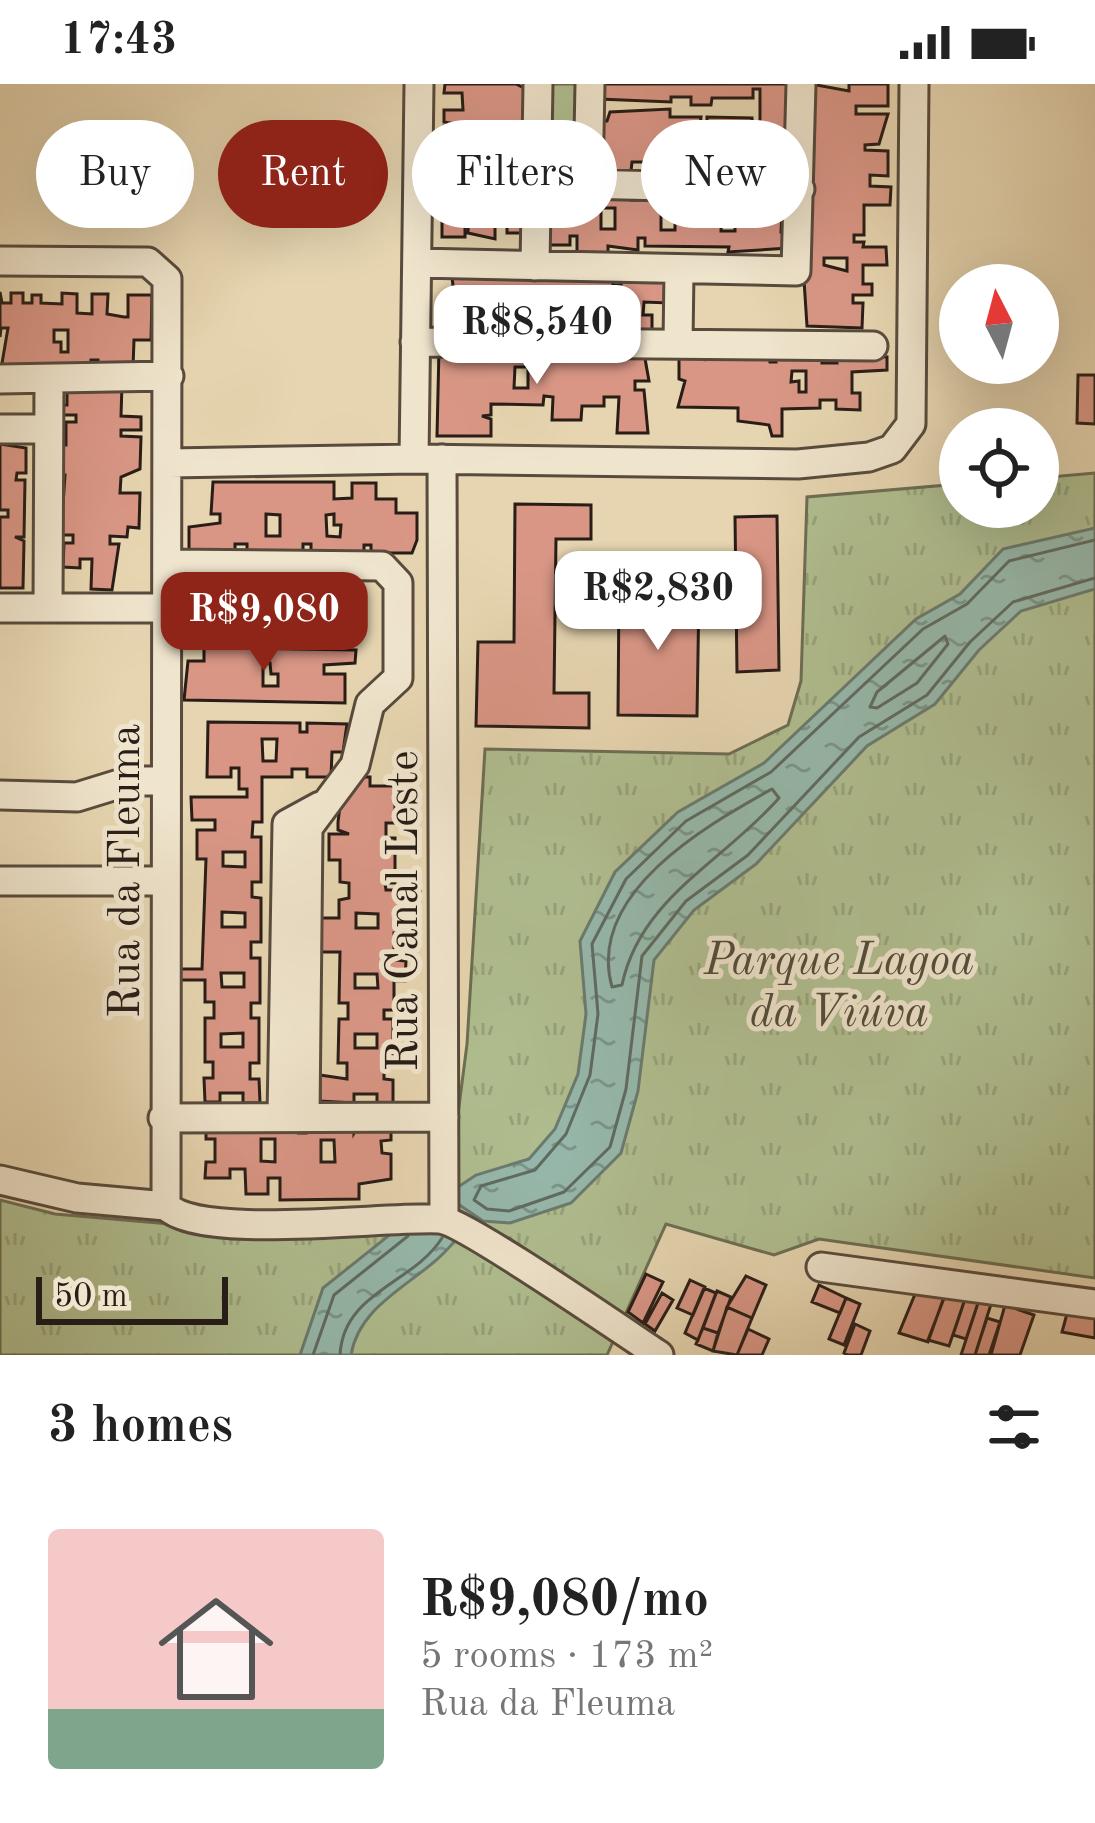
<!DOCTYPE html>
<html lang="en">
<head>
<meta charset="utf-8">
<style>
  :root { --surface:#fff; --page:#f6f6f6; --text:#222; --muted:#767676; --accent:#8f2418 }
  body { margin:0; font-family:"Old Standard TT",serif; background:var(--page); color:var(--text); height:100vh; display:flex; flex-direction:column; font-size:45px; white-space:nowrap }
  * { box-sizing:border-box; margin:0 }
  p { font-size:39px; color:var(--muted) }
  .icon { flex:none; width:66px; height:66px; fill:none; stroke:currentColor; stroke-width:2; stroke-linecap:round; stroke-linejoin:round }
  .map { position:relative; height:1271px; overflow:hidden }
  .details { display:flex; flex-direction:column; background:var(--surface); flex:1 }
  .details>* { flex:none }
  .hud { position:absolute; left:36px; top:36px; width:1023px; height:108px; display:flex; gap:24px }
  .needle { width:78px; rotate:354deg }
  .fabs { position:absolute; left:939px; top:180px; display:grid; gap:24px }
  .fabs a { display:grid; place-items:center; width:120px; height:120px; border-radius:50%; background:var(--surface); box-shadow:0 12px 48px #0002; font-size:60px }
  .scale { position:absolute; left:36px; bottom:30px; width:192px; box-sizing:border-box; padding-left:12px; border:6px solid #281d17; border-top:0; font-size:33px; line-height:42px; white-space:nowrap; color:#281d17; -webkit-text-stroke:9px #efe4cc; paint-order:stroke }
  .price { position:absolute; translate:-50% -102px; padding:0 27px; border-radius:24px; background:#fff; color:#222; font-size:39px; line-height:78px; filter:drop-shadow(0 3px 6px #0008) }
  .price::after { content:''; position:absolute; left:50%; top:72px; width:36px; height:27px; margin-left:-18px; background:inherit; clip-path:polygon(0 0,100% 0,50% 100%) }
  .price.on { background:var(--accent); color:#fff }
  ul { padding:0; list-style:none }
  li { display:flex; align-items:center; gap:36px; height:300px; padding:0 48px }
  li span { display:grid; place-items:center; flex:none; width:336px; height:240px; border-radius:12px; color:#555 }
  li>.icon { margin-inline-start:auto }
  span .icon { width:144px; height:144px; fill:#fffc; stroke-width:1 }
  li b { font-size:51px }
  h2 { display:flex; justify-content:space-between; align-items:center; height:144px; padding:0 48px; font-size:51px }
  .tag { padding:0 42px; border-radius:54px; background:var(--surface); box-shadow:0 12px 48px #0002; font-size:42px; line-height:108px }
  .tag.on { background:var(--accent); color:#fff }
  .status { display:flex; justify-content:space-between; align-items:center; height:84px; padding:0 60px; background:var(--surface); direction:ltr }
  .status svg { height:33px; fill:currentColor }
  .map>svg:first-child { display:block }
  .grass { fill:url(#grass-tufts); stroke:#6c6e54; stroke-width:3 }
  .water { fill:url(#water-ripples); stroke:#6a7b70; stroke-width:3 }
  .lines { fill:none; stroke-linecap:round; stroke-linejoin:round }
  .shore { stroke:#5f6b62; stroke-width:3 }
  .building { fill:#d99685; stroke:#281d17; stroke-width:3; fill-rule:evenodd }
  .minor-casing { stroke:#584b3d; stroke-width:33 }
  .minor { stroke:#efe4cc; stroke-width:27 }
  .labels { text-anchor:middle; stroke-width:10; stroke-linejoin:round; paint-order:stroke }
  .street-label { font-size:45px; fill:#281d17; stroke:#efe4cc }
  .park-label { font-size:45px; font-style:italic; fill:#514d3b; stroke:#efe4cc }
</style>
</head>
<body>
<div class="status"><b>17:43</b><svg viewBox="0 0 49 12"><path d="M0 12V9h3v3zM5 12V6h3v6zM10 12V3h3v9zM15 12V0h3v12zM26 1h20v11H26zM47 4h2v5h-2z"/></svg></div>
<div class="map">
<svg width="1095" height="1271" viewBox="0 0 1095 1271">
  <defs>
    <pattern id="grass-tufts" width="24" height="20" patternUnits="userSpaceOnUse" patternTransform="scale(3)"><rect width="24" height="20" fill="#b0be90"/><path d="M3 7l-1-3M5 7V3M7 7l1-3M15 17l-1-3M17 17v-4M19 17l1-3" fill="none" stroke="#97a37b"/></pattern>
    <pattern id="water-ripples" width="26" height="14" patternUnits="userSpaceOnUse" patternTransform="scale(3)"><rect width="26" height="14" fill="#96b9ac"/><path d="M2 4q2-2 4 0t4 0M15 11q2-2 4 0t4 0" fill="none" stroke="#7a968b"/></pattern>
  </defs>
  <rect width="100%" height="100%" fill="#e6d5b0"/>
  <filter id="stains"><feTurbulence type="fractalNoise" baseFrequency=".00167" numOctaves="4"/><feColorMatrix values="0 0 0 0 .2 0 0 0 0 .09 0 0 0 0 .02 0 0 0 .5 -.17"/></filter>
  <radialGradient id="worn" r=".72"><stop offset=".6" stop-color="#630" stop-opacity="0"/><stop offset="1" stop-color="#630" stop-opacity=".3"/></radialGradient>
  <path class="grass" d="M541,0H593L590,100L542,101Z
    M1095,389V1194L819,1155L774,1171L666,1140L607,1271H0V1116L55,1130L273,1149L445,1131L467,960L485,665L729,670L788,641L801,597L807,413L960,400V423H1038V394Z"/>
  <path class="water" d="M1095,444V505L1021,527L979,566L935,620L867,662L756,780L694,826L654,876L638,1007L621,1069L571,1119L510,1139L483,1137L458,1120V1103L476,1091L529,1075L555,1045L578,990L586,930L580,857L615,788L678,728L764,679L916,535L960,510L1003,465Z
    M407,1137L461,1148C431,1196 361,1212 351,1271H300L323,1204Z"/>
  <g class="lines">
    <path class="shore" d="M1095,456L1009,477L967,520L923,545L771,688L686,737L626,795L592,860L598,930L590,991L566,1050L535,1086L481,1102L474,1116L487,1125L509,1127L564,1108L610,1063L626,1005L642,872L686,817L748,771L859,653L927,611L970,558L1013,518L1095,494
      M945,552L948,560L917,599L877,624L870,623L877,608Z
      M772,705L779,714C723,778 640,814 622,901L612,903C586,810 705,742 772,705Z
      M313,1271L334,1211L408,1152
      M340,1271C343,1208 413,1200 442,1154"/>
  </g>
  <path class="building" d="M445,0H516L526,5L525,50H516V57L529,58L530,114H515V125H524V149H507V141H495V155L468,149L469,117H460L461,106L444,105V87L469,88L470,64H479V57L443,56L444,42L462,41L444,38V26H463L462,9H444Z
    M598,0H791V51H783V61L782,73H790V89H763V80H752V89L707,88V79H692V88H646V78H632L631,87L598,88L601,37H607L610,28L670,25V33H701L700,42H707V33L752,34L753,43H760V5H753V14H712L711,21H691V13H671V18L599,15ZM663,49L676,50V71H662ZM723,50L737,51L736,72H722Z
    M811,0L849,7V0H888V22H856V30H888L879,60L865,61V66L888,67V92L870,91V102L891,103L890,121H864V151H854V158H864L863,163H886L887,181H863V200H872V211H853V219H863L862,244L807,242L803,181ZM824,174H847V187L824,181Z
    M548,106H570V116H585V106L631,107V116H639V107L691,108V117H699V108L751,109V118H766V109H790L789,126H782L781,148H789V164L728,168L729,163L645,162V154H638V166L608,162V170L577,169V152H570V161H548ZM601,124H615V145H601ZM661,124H675V146H661ZM722,125H735V147H721Z
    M442,138H465V153H442Z
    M451,185L613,192V201H621V186L668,193V219L644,218L643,231H652V246H628L627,239H621V246L568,245L567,238H561V245L458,243ZM523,208L537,217V230H523ZM584,208L597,209V231L583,223Z
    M0,208L2,219H11V209H23V219H32V211H41V219L62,220V209L77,210V229L92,230V210H108L107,230L124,233H128V211H152L151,256H134L133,284L98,285V276H91V285L0,291L8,244H1L0,253ZM54,246H68V268H61V258H54Z
    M439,265L484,266V275H492V266L544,267V275H553V267L644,269L649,297H635V306H644L648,349H617L619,313H604V322H582L581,336H552L553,313L544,312L543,321L491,320V331L482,332L491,335V352H437ZM515,283H528V304H514Z
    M679,268L705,269L706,277V268L769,269L770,278H776V269L822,270V279H837L836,270L887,273V286L852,288V309H860V326L836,325V316H820V324L782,325V352H772L769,341L738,337V324L678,323L685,297L679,295ZM792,287H806V308H799V297L791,298Z
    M1078,291H1095V340L1077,339Z
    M67,299L122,300L121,332L141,333V346H121V352L141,353L140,385L121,393L120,409H140L139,444L128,443L127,453L110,452V460H119L112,506L91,505L92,475H80V484L63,483L64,459H73V451H61L65,391H60L61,361H66V338H76V331H60V321H67Z
    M0,360L26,364V389H17L16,396H25L24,453H15L24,457L23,504H0V433H8V426H0Z
    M213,398H334V415L352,414V399H376V415H396V429H417V456L412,469H371V461H364V469H311V460H303V469L247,468V460H235V468H189V443L220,439V430H211ZM266,430L280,431V452H266ZM334,430V441H341L340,453L327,452L326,431Z
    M515,420L591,421V455H556L554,609H589V644L476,642L478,558H514Z
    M777,432L779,586L737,588L735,433Z
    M190,489H233V497H241V489L299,490V498H309V489L354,491V503H333L332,519H324L325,528H333V544H301V534H293V543H248V534H241V543H209V538H190ZM264,505H278V527L264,528Z
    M619,507L699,508L697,632L618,631Z
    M190,553L236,554L240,564L356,566L355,579L324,581V590H345V619L184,616L188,577H204V563H189ZM263,579H270L271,590H278V602H263Z
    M208,638L300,639V648H307V639L347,640L343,668H332L331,693H307V685H292V693H262V738H253L252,753H261V798H252V813L261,814V858H251V874H260V919H251V934H259V979H250V995H259L260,1019H243V1009H220V1018H205L204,994H213V978H205V934H214V918H205V896H180V885H202L206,775H197V746H215V736H192L191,713H247V705H239V684H231V693H207ZM262,655H277L276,677H263ZM223,768H245V783L223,782ZM222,828L245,829V843H222ZM221,889H244V903H222ZM243,949V963H221V950Z
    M355,693H370V702H396L408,717H395V739H386V754H395V799H385L386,806H420L419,837H411V849H394V867H385V875L406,877L405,897H394V926H384V935H393V979H384V995L393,996V1020H377V1010H354V1019L320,1017V991L347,995V979H338L339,935H348V919H339L340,868H321V834H339V816L349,814V799L340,798V776H329V750H349L338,746V738L341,714ZM356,829L378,830V844H356ZM355,890H377L378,904H355ZM355,950H377V964H355Z
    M206,1038L231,1039L230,1048H245L246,1039L295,1040L298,1049H306V1040H354V1049L359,1040H391V1056L381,1057L382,1069L391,1070V1095L359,1100V1115L280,1116V1094H268V1110H246L245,1085H230V1094H205L206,1078H215V1055H206ZM261,1055H275V1078L261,1077ZM321,1056H334L335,1078H321Z
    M646,1190L663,1198L643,1239L628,1228Z
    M746,1192L766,1201L752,1234L727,1223Z
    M690,1196L705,1203L693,1231L677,1224Z
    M819,1201L846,1214L840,1229L812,1218Z
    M918,1203L944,1213L928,1258L899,1249Z
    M704,1204L716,1209L698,1256L685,1249Z
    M717,1207L731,1213L718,1249L703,1244Z
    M662,1209L673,1216L655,1247L645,1240Z
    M946,1209L965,1215L949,1262L928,1256Z
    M980,1213L992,1217L975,1271H961Z
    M846,1214L860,1220L844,1261L829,1255Z
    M965,1215L978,1219L966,1255L953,1251Z
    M1005,1221L1034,1231L1020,1271H991Z
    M727,1223L752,1234L737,1271L713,1267Z
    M1068,1226L1095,1232V1254L1062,1248Z
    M987,1234L1000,1238L989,1271H975Z
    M855,1240L870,1247L861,1271H848L844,1269Z
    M703,1244L718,1249L713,1267L696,1260Z
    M748,1245L769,1255L762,1271H737Z"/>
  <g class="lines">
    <g class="minor-casing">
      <path id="minor" d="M537,99L800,105
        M588,100L590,0
        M0,177L148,178L167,195L166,1122
        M417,179L796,187L801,0
        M535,182L538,0
        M415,258L873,262
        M678,260L679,186
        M0,295L169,292
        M0,345H47
        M414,375L798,380L869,373L892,365L911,340L914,0
        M442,375L444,1135
        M170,379L414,375L419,0
        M167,480L382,482L398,499V594L370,620L355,681L308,744L305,1033
        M0,524H168
        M48,524L49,295
        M0,711L77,713L129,697H166
        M0,797H165
        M282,1033L287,740L320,722
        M163,1034L444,1033
        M0,1096L77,1114L166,1122
        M166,1122C200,1157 386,1132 439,1135C462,1136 627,1250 659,1271
        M821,1183L1095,1220"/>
    </g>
    <use href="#minor" class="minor"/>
  </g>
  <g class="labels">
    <g class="street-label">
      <text transform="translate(123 787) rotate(-90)" y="16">Rua da Fleuma</text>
      <text transform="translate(401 827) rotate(-90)" y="16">Rua Canal Leste</text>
    </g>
    <g class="park-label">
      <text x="839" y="890">Parque Lagoa<tspan x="839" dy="52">da Viúva</tspan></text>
    </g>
  </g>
  <rect width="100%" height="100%" filter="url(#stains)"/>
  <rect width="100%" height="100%" fill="url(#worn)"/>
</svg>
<div class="fabs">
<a><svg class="needle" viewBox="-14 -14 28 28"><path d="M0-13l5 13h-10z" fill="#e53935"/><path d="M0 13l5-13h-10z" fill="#767676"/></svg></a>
<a><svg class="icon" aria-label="locate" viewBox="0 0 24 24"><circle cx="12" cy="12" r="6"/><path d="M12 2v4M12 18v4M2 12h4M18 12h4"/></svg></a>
</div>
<div class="scale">50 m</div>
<b class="price" style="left:537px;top:303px">R$8,540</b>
<b class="price" style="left:658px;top:569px">R$2,830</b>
<b class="price on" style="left:264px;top:590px">R$9,080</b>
<div class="hud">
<a class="tag">Buy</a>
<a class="tag on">Rent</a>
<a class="tag">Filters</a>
<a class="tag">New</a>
</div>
</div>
<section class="details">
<h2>3 homes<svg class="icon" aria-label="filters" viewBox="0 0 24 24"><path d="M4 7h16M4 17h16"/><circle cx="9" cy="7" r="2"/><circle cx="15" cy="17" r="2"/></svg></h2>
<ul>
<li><span style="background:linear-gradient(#f6c9c9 75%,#7fa58c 0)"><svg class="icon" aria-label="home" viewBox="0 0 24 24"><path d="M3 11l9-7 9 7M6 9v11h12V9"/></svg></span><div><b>R$9,080/mo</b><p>5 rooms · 173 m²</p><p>Rua da Fleuma</p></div></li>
</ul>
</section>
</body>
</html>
